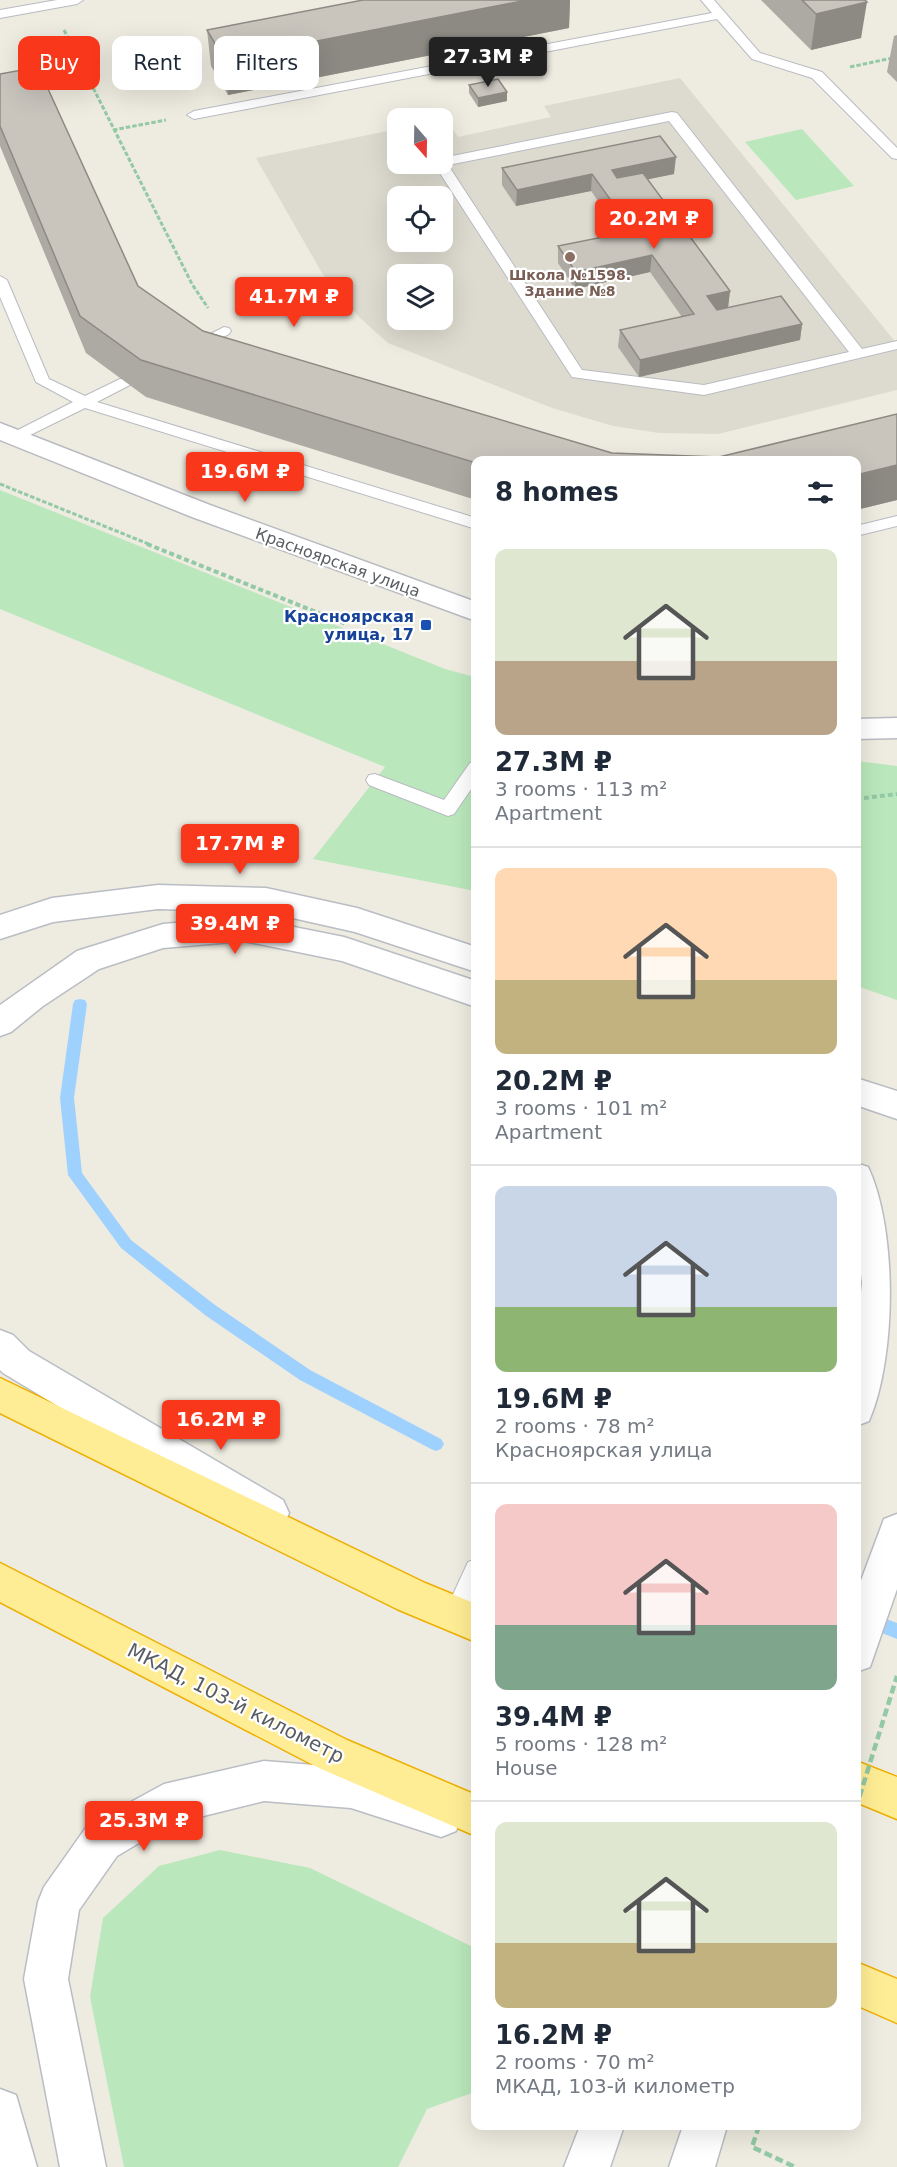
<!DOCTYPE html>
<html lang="en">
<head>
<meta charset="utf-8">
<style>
  :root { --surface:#fff; --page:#f2f2f3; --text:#1f2937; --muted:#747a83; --line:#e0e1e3; --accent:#f9371b }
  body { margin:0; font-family:"DejaVu Sans",sans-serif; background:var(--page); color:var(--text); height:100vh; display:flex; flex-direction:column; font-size:22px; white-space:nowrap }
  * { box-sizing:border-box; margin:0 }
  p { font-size:20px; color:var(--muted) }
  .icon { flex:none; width:33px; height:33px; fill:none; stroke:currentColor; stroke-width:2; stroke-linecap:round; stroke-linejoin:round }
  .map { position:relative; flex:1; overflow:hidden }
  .panel { position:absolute; left:471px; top:456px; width:390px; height:1674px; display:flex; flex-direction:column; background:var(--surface); border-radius:12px; box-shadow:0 6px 24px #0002 }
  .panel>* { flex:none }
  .guide { position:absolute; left:18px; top:36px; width:363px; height:54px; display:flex; gap:12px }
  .needle { width:39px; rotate:160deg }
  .buttons { position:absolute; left:387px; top:108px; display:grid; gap:12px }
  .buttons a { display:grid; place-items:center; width:66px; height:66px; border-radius:12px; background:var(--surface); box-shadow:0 6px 24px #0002; font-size:30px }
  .price { position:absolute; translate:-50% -51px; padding:0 14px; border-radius:6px; background:var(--accent); color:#fff; font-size:20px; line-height:39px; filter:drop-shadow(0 2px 3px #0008) }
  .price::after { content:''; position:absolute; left:50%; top:36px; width:18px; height:14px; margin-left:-9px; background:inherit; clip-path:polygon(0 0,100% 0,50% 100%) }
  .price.on { background:#222; color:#fff }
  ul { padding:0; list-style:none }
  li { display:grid; align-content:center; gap:12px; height:318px; padding:0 24px }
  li+li { border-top:2px solid var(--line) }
  li span { display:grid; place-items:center; height:186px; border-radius:12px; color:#555 }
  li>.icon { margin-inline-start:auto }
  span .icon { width:108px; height:108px; fill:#fffc; stroke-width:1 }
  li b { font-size:26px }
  h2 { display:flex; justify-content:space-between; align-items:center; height:72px; padding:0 24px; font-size:26px }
  .tag { padding:0 21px; border-radius:12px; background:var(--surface); box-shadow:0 6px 24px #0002; font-size:21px; line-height:54px }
  .tag.on { background:var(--accent); color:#fff }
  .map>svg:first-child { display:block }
  .education { fill:#dddbcf; fill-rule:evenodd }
  .green { fill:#bae8bc }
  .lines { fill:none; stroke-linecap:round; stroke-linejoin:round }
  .stream { fill:#9fd1ff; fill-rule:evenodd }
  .service-casing { stroke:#b8bbc1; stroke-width:2 }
  .tertiary-casing { stroke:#b8bbc1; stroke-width:3 }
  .secondary-casing { stroke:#b9bdc4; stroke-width:3 }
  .trunk-casing { stroke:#eeaf00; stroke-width:3 }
  .path-far2 { stroke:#93c9a4; stroke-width:3; stroke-dasharray:4.5 2; stroke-linecap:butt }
  .path-far1 { stroke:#93c9a4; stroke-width:4; stroke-dasharray:5 3; stroke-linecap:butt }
  .path { stroke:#93c9a4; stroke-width:4.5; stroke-dasharray:8 4; stroke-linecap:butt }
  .service { fill:#fff; fill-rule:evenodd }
  .tertiary { fill:#fff; fill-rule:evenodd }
  .secondary { fill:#fff; fill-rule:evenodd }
  .trunk { fill:#ffed95; fill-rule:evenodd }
  .path-bridge { stroke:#93c9a4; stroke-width:4.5; stroke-dasharray:8 4; stroke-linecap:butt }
  .wall { fill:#ada9a3 }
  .shaded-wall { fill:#8d8a84 }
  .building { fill:#c9c5bd; stroke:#8d8a84; stroke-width:1.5 }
  .education-dot { fill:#8d6e63; stroke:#fff; stroke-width:2 }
  .transit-dot { fill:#1a4fb4; stroke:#fff; stroke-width:2 }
  .labels { text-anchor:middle; stroke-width:4.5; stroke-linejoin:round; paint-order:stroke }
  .far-education-label { font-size:14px; font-weight:bold; fill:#785e54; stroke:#fff }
  .street-label { font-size:16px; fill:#595d63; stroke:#fff }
  .transit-label { font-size:16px; font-weight:bold; fill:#164399; stroke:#fff; text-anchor:end }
  .near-street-label { font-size:20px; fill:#595d63; stroke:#fff }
</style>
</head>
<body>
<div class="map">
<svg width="897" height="2167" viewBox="0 0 897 2167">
  <rect width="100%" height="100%" fill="#eeebe0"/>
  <path class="education" d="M680,78L897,344V390L718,434L659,433L613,426L552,408L388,343L360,318L322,273L256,158L397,129L398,164H442L443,120L446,119L458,137L551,117L544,106ZM398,196H442V242H398ZM398,274H442V320H398Z"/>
  <path class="green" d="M802,129L854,186L796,200L745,142Z
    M0,490L445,669L475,677V891L313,859L385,767L0,609Z
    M857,761L897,766V1000L857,986Z
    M220,1850L310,1868L475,1948V2092L427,2109L398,2167H124L90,1997L103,1918L159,1866Z"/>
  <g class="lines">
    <path class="stream" d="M80,999L85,1000L87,1004L74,1098L82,1173L131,1240L215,1305L310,1370L441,1439L444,1444L441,1449L436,1451L431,1449L300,1380L205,1315L121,1248L68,1175L60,1098L73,1004L75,1000Z
      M868,1612L897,1623V1639L862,1625L860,1620L862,1615Z"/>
    <g class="service-casing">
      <path id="service" d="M57,0H83L77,4L0,18V10Z
        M701,0H714L760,53L822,72L897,148V159L892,158L812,78L752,59L717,19L194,119L187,115L194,111L712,13Z
        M672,112L677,113L862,349L897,341V349L704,395L572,377L434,164H442V158ZM669,121L849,352L704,385L582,370L448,165Z
        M0,276L7,280L49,379L85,396L120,379H130L132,382L130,385L97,402L476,518V529L85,408L20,440H10L7,437L10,434L73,402L36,382L0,297Z
        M224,327L229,328L231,331L229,334L199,349H189L187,346Z
        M897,516V526L856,536V526Z
        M476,761V782L454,814L448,816L369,785L366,780L369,775L375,774L444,800L470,763Z
        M476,1559V1597L464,1622L456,1625L448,1622L444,1614L468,1562Z"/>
    </g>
    <g class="tertiary-casing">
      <path id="tertiary" d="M0,423L210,505L476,602V621L192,517L0,440Z
        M897,718V738L856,739V719Z
        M0,2089L16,2095L37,2167H0Z"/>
    </g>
    <g class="secondary-casing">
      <path id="secondary" d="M158,885L266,888L357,908L476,947V972L355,932L266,912L158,909L53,922L0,939V915L52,898Z
        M244,917L344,937L476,981V1007L342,961L244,941L163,948L99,969L43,1006L11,1032L0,1036V1005L77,951L163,924Z
        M856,1078L897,1091V1119L856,1105Z
        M856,1163L868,1167C897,1228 897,1356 869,1421L856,1426V1340L862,1283L856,1229Z
        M0,1330L13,1335L29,1351L283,1500L289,1513L283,1526L270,1531L257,1526L3,1373L0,1370Z
        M897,1514V1589L870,1667L856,1672V1594L884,1519Z
        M264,1761L351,1768L456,1801L462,1816L456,1831L441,1837L351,1808L264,1801L171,1824L117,1856L79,1910L68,1979L106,2167H60L24,1979L38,1902L44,1887L87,1826L164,1784Z
        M580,2126H624L610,2167H564Z
        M683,2126H727L715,2167H669Z"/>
    </g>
    <g class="trunk-casing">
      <path id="trunk" d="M0,1378L425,1583L476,1604V1642L397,1609L0,1413Z
        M0,1563L347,1740L476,1795V1836L319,1768L0,1602Z
        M856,1761L897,1777V1819L856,1802Z
        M856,1962L897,1979V2023L856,2005Z"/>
    </g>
    <path class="path-far2" d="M64,30L192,284L208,308
      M850,67L897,57
      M113,130L166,120
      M0,484L151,545"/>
    <path class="path-far1" d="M147,544L346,624
      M856,799L897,794"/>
    <path class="path" d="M759,2126L752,2147L795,2167"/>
    <use href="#service" class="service"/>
    <use href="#tertiary" class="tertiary"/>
    <use href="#secondary" class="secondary"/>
    <use href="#trunk" class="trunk"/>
    <path class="path-bridge" d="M856,1808L897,1676"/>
  </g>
  <path class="wall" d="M363,0H570L569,28L228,95L211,66L207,30Z
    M761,0H865L861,38L811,50Z
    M897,35V82L887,72L894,36Z
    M0,74L138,286L203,331L612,453L719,457L897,414V500L856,510V460H476V500L146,397L86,353L0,146Z
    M469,85L507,92V101L478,107L469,93Z
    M502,168L674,174L648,179L730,291L728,307L802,324L800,340L639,377L618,347L620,330L682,317L650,272L575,289L558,263V246L621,233L591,191L516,206L502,185Z"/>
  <path class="shaded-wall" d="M527,0H570L569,28L228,95L224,59Z
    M867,2L861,38L811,50L816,14Z
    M507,92V101L478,107V98Z
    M676,157L674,174L611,187L612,170Z
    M592,174L591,191L516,206L517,190Z
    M652,255L650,272L575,289L576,272Z
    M730,291L728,308L705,313L707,296Z
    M802,324L800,340L639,377L640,360Z
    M897,465V500L856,510V475Z"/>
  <path class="building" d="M363,0H527L224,59L207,30Z
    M802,0H865L867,2L816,14Z
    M38,67L138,286L203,331L612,453L719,457L897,414V465L856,475V460H476V463L141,360L80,316L0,126V74Z
    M498,79L507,92L478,98L469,85Z
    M660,136L676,157L612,170L617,178L643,173L730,291L707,296L717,310L781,296L802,324L640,360L620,330L694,314L652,255L576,272L558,246L633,231L592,174L517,190L502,168Z"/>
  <circle class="education-dot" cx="570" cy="257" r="6"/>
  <rect class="transit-dot" x="420" y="619" width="12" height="12" rx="3"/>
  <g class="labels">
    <g class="far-education-label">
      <text x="570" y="280">Школа №1598.<tspan x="570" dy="16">Здание №8</tspan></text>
    </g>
    <g class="street-label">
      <text transform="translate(338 562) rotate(20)" y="6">Красноярская улица</text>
    </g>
    <g class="transit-label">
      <text x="414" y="622">Красноярская<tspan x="414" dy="18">улица, 17</tspan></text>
    </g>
    <g class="near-street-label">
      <text transform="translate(236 1703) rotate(27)" y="7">МКАД, 103-й километр</text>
    </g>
  </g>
</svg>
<div class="buttons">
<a><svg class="needle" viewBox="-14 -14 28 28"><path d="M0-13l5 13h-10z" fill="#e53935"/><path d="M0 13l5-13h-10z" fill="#747a83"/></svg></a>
<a><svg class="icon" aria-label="locate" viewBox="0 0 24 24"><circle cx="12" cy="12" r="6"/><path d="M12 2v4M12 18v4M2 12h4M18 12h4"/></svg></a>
<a><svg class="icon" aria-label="layers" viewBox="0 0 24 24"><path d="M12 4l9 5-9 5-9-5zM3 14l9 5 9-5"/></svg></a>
</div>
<b class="price on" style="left:488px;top:88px">27.3M ₽</b>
<b class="price" style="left:654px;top:250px">20.2M ₽</b>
<b class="price" style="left:294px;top:328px">41.7M ₽</b>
<b class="price" style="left:245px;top:503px">19.6M ₽</b>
<b class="price" style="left:240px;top:875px">17.7M ₽</b>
<b class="price" style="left:235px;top:955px">39.4M ₽</b>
<b class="price" style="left:221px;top:1451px">16.2M ₽</b>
<b class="price" style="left:144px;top:1852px">25.3M ₽</b>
<div class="guide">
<a class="tag on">Buy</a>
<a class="tag">Rent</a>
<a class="tag">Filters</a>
</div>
<section class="panel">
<h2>8 homes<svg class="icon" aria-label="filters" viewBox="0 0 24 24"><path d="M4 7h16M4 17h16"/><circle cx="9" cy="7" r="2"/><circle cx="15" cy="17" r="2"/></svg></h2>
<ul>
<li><span style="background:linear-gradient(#dfe7d0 60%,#b9a48a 0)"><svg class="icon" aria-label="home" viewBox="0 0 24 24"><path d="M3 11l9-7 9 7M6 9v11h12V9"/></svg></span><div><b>27.3M ₽</b><p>3 rooms · 113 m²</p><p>Apartment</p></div></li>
<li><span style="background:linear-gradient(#ffd9b3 60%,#c2b280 0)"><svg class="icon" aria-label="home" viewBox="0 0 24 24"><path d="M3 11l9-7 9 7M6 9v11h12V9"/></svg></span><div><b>20.2M ₽</b><p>3 rooms · 101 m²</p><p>Apartment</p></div></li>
<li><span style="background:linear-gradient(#c9d6e8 65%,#8fb573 0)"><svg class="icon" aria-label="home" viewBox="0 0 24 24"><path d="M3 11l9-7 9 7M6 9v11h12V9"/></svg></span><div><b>19.6M ₽</b><p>2 rooms · 78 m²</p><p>Красноярская улица</p></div></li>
<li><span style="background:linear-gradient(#f6c9c9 65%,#7fa58c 0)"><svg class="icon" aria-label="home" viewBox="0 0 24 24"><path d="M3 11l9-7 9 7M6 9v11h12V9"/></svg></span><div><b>39.4M ₽</b><p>5 rooms · 128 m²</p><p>House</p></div></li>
<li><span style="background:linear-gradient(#dfe7d0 65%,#c2b280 0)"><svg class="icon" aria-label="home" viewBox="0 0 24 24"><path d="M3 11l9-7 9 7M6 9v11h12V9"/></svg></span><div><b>16.2M ₽</b><p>2 rooms · 70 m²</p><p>МКАД, 103-й километр</p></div></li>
</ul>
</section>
</div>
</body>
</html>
